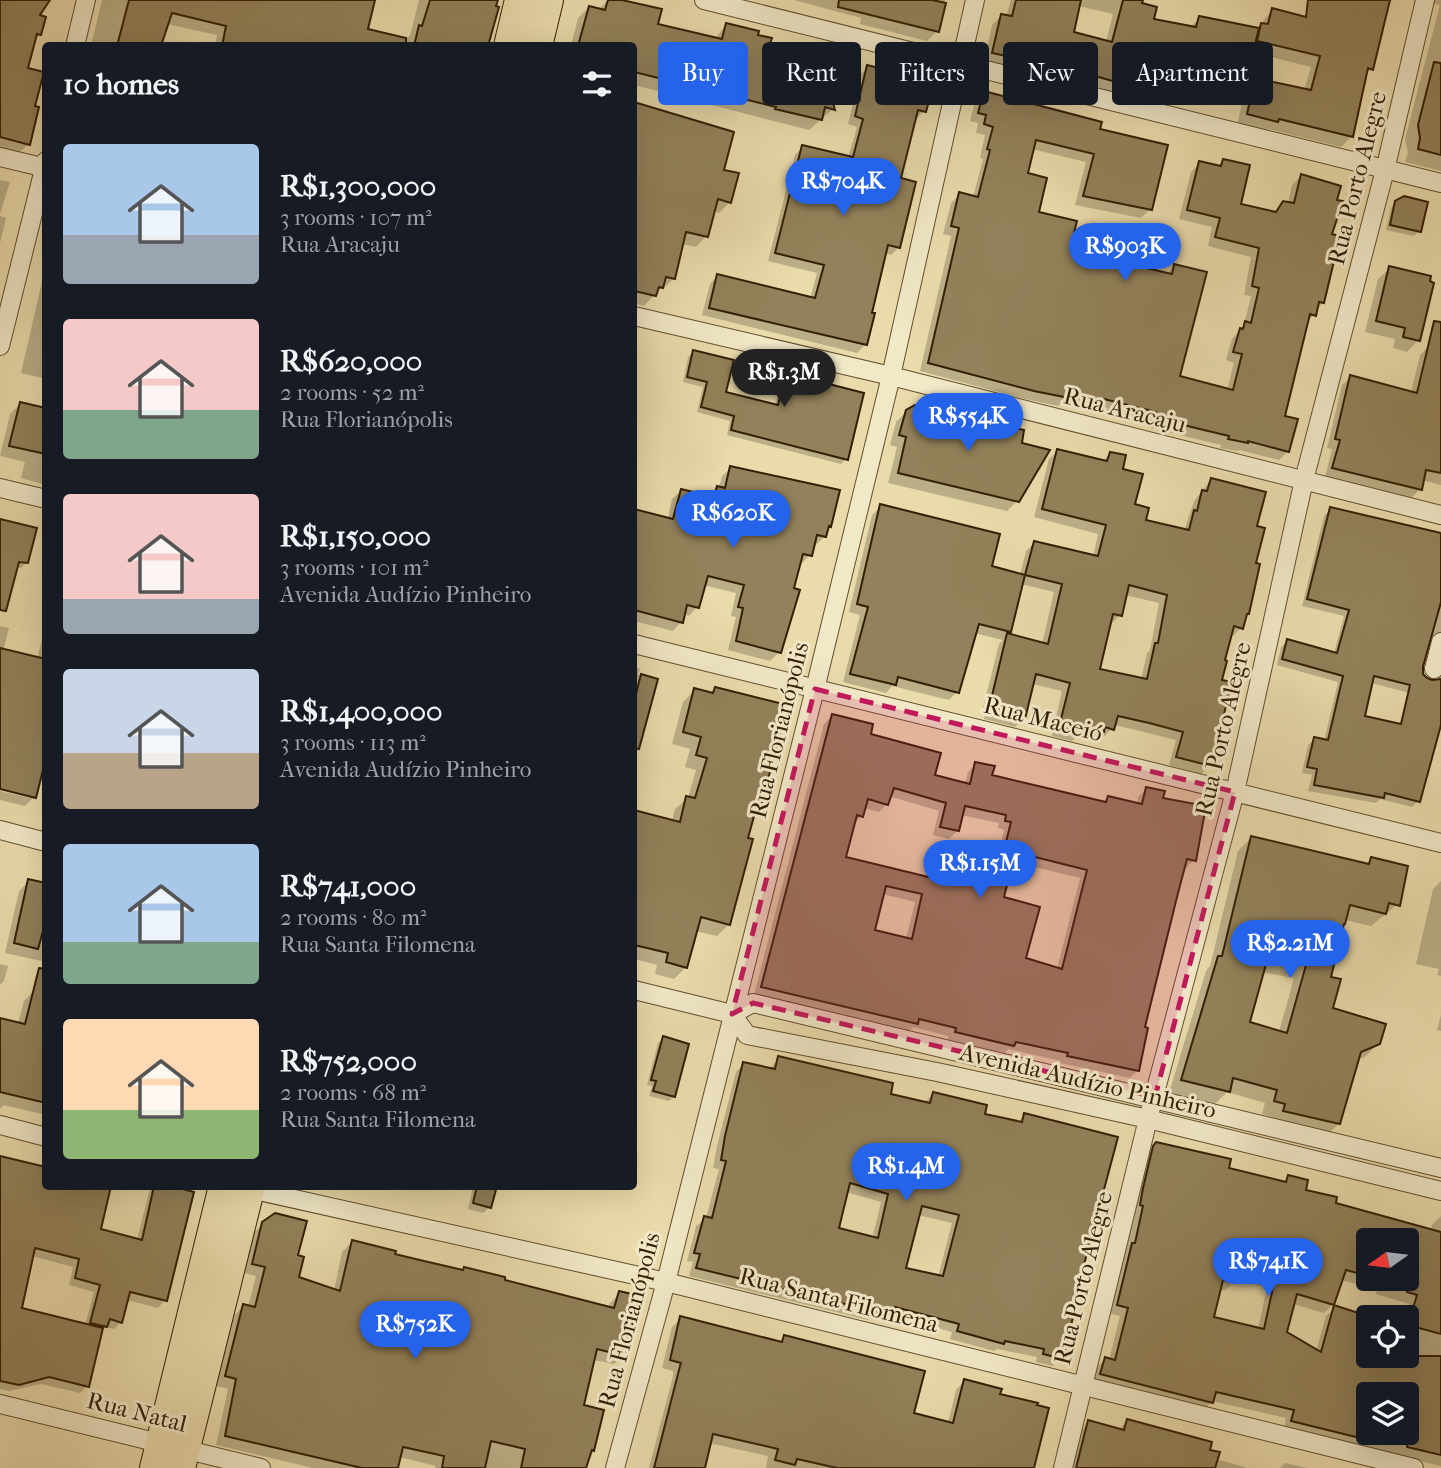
<!DOCTYPE html>
<html lang="en">
<head>
<meta charset="utf-8">
<style>
  :root { --surface:#171b24; --page:#20242c; --text:#f1f3f6; --muted:#9ea1a6; --accent:#2563eb }
  body { margin:0; font-family:"IM FELL French Canon",serif; background:var(--page); color:var(--text); height:100vh; display:flex; flex-direction:column; font-size:26px; white-space:nowrap }
  * { box-sizing:border-box; margin:0 }
  p { font-size:23px; color:var(--muted) }
  .icon { flex:none; width:38px; height:38px; fill:none; stroke:currentColor; stroke-width:2; stroke-linecap:round; stroke-linejoin:round }
  .map { position:relative; flex:1; overflow:hidden }
  .details { position:absolute; left:42px; top:42px; width:595px; height:1148px; display:flex; flex-direction:column; background:var(--surface); border-radius:7px; box-shadow:0 7px 28px #0002 }
  .details>* { flex:none }
  .guide { position:absolute; left:658px; top:42px; width:665px; height:63px; display:flex; gap:14px }
  .needle { width:46px; rotate:256deg }
  .buttons { position:absolute; left:1356px; top:1228px; display:grid; gap:14px }
  .buttons a { display:grid; place-items:center; width:63px; height:63px; border-radius:7px; background:var(--surface); box-shadow:0 7px 28px #0002; font-size:35px }
  .price { position:absolute; translate:-50% -60px; padding:0 16px; border-radius:24px; background:var(--accent); color:#fff; font-size:23px; line-height:46px; filter:drop-shadow(0 2px 4px #0008) }
  .price::after { content:''; position:absolute; left:50%; top:42px; width:21px; height:16px; margin-left:-10px; background:inherit; clip-path:polygon(0 0,100% 0,50% 100%) }
  .price.current { background:#222; color:#fff }
  ul { padding:0; list-style:none }
  li { display:flex; align-items:center; gap:21px; height:175px; padding:0 21px }
  li span { display:grid; place-items:center; flex:none; width:196px; height:140px; border-radius:7px; color:#555 }
  li>.icon { margin-inline-start:auto }
  span .icon { width:84px; height:84px; fill:#fffc; stroke-width:1 }
  li b { font-size:30px }
  h2 { display:flex; justify-content:space-between; align-items:center; height:84px; padding:0 21px; font-size:30px }
  .chip { padding:0 24px; border-radius:7px; background:var(--surface); box-shadow:0 7px 28px #0002; font-size:24px; line-height:63px }
  .chip.current { background:var(--accent); color:#fff }
  .map>svg:first-child { display:block }
  .shadow { fill:#0003; fill-rule:evenodd }
  .building { fill:#92815a; stroke:#331f03; stroke-width:2; fill-rule:evenodd }
  .lines { fill:none; stroke-linecap:round; stroke-linejoin:round }
  .street-casing { stroke:#614e2d; stroke-width:20 }
  .primary-casing { stroke:#331f03; stroke-width:32 }
  .street { stroke:#f1e8c8; stroke-width:18 }
  .primary { stroke:#eadbab; stroke-width:30 }
  .marked { fill:#c2185b; fill-opacity:0.2; stroke:#c2185b; stroke-width:5; stroke-dasharray:14 9; stroke-linejoin:round }
  .labels { text-anchor:middle; stroke-width:6; stroke-linejoin:round; paint-order:stroke }
  .street-label { font-size:24px; fill:#331f03; stroke:#f1e8c8 }
</style>
</head>
<body>
<div class="map">
<svg width="1441" height="1468" viewBox="0 0 1441 1468">
  <rect width="100%" height="100%" fill="#eadbab"/>
  <filter id="stains"><feTurbulence type="fractalNoise" baseFrequency=".00286" numOctaves="4"/><feColorMatrix values="0 0 0 0 .2 0 0 0 0 .09 0 0 0 0 .02 0 0 0 .5 -.17"/></filter>
  <radialGradient id="worn" r=".72"><stop offset=".6" stop-color="#630" stop-opacity="0"/><stop offset="1" stop-color="#630" stop-opacity=".3"/></radialGradient>
  <path class="shadow" d="M0,0H45L38,17L39,35L34,40L26,70L33,108L28,144L19,153L0,148Z
    M102,0H373L366,30L403,39L410,36L419,0H496L487,46H215L217,35L167,24L160,46H91Z
    M608,0H615L655,25L715,39L726,25L756,36L767,49L813,86L828,90L833,109L809,130L634,85V46H571L578,18L589,7L598,10Z
    M794,0H945L937,31L927,41L860,24L861,18Z
    M1011,0H1141L1140,5L1152,20L1190,27L1200,18L1257,29L1272,10L1303,18L1320,0H1392L1386,8L1371,69L1365,75L1352,136L1341,147L1268,129L1265,132L1237,125L1245,90L1256,79L1304,91L1311,67L1251,52L1243,89L1234,98L1128,72L1125,84L1116,93L1068,80L984,62L992,25L1001,16L1006,17ZM1078,6L1113,14L1106,42L1072,34Z
    M1431,0H1441V171L1405,162L1408,152L1405,139L1440,5L1431,3Z
    M868,67L924,111L916,119H914L899,179V247L891,255L884,253L865,345L857,353L702,315L710,284L717,276L810,299L817,273L768,261L795,155L803,147L848,158L857,127L848,124L860,75Z
    M984,93L1098,131L1150,209L1141,218L1075,205L1086,162L1032,149L1026,174L1036,213L1071,238L1136,267L1166,274L1175,266L1178,377L1227,390L1234,363L1226,360L1232,339L1244,325L1251,296L1244,295L1251,257L1208,246L1212,227L1179,219L1191,172L1200,163L1217,167L1223,161L1239,206L1274,212L1284,203L1288,204L1292,185L1301,176L1330,235L1323,302L1306,324L1283,417L1288,451L1279,460L1239,450L1237,451L1220,448L1221,445L1147,427L1148,421L1062,402L1058,406L1025,399L920,371L951,236L943,234L951,203L960,194L973,197L983,159L980,158L985,135L976,133L978,123L970,121L975,102Z
    M634,104L732,133L722,171L730,202L719,213L713,211L706,236L696,247L682,244L673,279L663,289H660L644,306L634,303Z
    M0,180L10,182L0,214Z
    M1396,202L1419,231L1414,236L1386,230L1391,208Z
    M0,216L6,218L0,243Z
    M1390,268L1418,340L1407,352L1393,348L1395,339L1365,332L1378,279Z
    M46,274V379L21,373L43,277Z
    M1429,346L1441,349V485L1422,480L1420,489L1411,498L1325,477L1332,449L1327,448L1342,385L1351,377L1411,393L1420,355Z
    M693,352L724,393L775,406L781,380L787,375L846,459L841,464L727,435L730,421L697,412L703,387L683,382L688,357Z
    M20,404L46,410V485L21,478L25,462L0,456L10,414Z
    M907,411L1020,444L1017,501L1007,511L888,483L897,447L890,445L896,422Z
    M1058,451L1102,462L1110,454L1121,470L1133,505L1144,521L1184,531L1194,501L1211,480L1255,527L1241,628L1233,636H1230L1220,681L1210,765L1201,774L1169,765L1176,740L1140,731L1114,725L1104,737L1098,736L1094,740L1077,736L1072,741L1052,736L1062,691L1032,684L1024,718L1015,727L984,719L986,709L983,708L999,644L1003,640L974,633L957,692L949,700L892,686L886,693L843,682L860,615L849,612L872,515L881,506L990,568L1020,575L1026,551L1034,543L1093,557L1098,534L1034,517L1049,459ZM1021,584L1054,592L1042,644L1005,635L1009,631ZM1125,595L1159,603L1150,650L1147,653L1141,680L1098,670L1109,623L1111,624L1120,615Z
    M731,468L830,526L825,536L816,545L813,544L810,555L801,564H799L779,652L770,661L728,650L736,617L731,616L736,593L703,585L697,607L689,616L683,614L681,622L673,631L634,621V508L668,519L672,499L681,491L708,497L719,488L722,476Z
    M1331,509L1441,536V639L1436,637H1429L1421,672L1425,679L1437,682L1441,672V701L1371,683L1363,717L1397,725L1403,719L1418,801L1412,807L1380,799L1376,803L1308,791L1312,775L1302,773L1308,745L1315,739L1324,741L1338,682L1277,665L1281,647L1287,641L1334,653L1344,616L1302,606L1324,516Z
    M0,521L26,563L21,568L16,567L0,589Z
    M46,624V749L34,797L25,806L0,800V791L30,798V795L0,787V626L9,628L3,651L37,659Z
    M634,667L640,669L638,675L656,680L634,764Z
    M715,689L760,802L755,808L729,924L717,936L695,931L686,967L674,979L655,974L657,965L634,959V811L672,821L675,809L688,798L696,770L685,767L690,749L672,744L683,702L695,690L710,694Z
    M832,716L933,776L965,785L968,772L976,764L990,776L1103,803L1108,798L1137,805L1138,797L1146,789L1161,799L1194,860L1186,868H1183L1143,1029L1138,1070L1130,1078L1060,1063L1061,1061L1008,1049L1005,1053L948,1040V1036L913,1027L909,1031L754,995L824,724ZM889,796L939,811L933,835L949,839L957,831L961,815L999,823L998,828L1004,830L996,864L954,853L946,861L940,882L844,858L853,824L862,816L864,808L879,812L887,804ZM1026,865L1080,878L1057,969L1024,959L1002,898L1009,869L1019,872ZM882,894L915,902L906,939L873,931Z
    M1251,838L1366,865L1372,859L1399,903L1371,926L1345,920L1329,978L1331,1009L1379,1043L1365,1057L1357,1060L1338,1124L1325,1137L1271,1124L1273,1117L1262,1114L1265,1103L1227,1092L1215,1104L1169,1093L1206,971L1210,966L1238,851ZM1262,972L1294,978L1279,1032L1248,1024Z
    M29,881L46,885V962L5,953L19,891Z
    M1441,881V976L1437,975L1439,969L1416,964L1433,889Z
    M0,964L8,966L4,981L0,985Z
    M34,991L46,995V1115L4,1105L0,1109V1020L18,1024L24,1001Z
    M1441,1015V1031L1437,1030Z
    M664,1038L674,1096L669,1101L649,1096L652,1086L647,1085L658,1043Z
    M779,1058L888,1095L925,1102L933,1094L983,1115L1017,1123L1025,1115L1068,1318L1061,1358L1053,1366L1036,1362L1037,1357L997,1349L994,1351L950,1339L952,1332L888,1315L884,1319L872,1316L868,1320L689,1276L693,1262L687,1261L696,1226L706,1218L719,1169L713,1168L717,1146L736,1072L744,1064L769,1070ZM846,1192L881,1202L872,1239L836,1229ZM918,1215L952,1223L938,1277L904,1269Z
    M1157,1144L1227,1169L1282,1183L1289,1177L1304,1191L1334,1204L1430,1231L1432,1225L1441,1216V1466L1284,1429L1286,1418L1212,1401L1203,1411L1092,1383L1096,1368L1105,1359L1109,1360L1120,1316L1109,1313L1135,1215L1132,1214L1145,1156ZM1368,1241H1407V1279H1368ZM1235,1280L1267,1287L1258,1329L1211,1318L1219,1289L1225,1291ZM1341,1280L1377,1289L1376,1294L1409,1304L1405,1318H1407V1356H1368L1369,1318L1335,1307L1326,1316L1316,1351L1285,1333L1293,1304L1324,1313L1333,1304ZM1368,1395H1407V1433H1368Z
    M0,1157L46,1186L99,1230L137,1240L149,1192L154,1186L165,1300L158,1308L127,1300L121,1322L114,1329L105,1327L100,1332L87,1386L80,1393L41,1384L9,1391L0,1389ZM32,1256L73,1267L69,1285L94,1292L85,1325L20,1310Z
    M473,1186H495L490,1207L483,1213L468,1209Z
    M263,1224L296,1257L297,1278L334,1291L342,1252L352,1242L393,1256L608,1308L610,1303L620,1293L624,1355L614,1364L593,1360L582,1407L602,1411L587,1468H435L436,1466L399,1457L396,1468H313L216,1445L228,1389L216,1386L234,1316L243,1306L248,1307L256,1276L244,1273L252,1234Z
    M681,1318L779,1343L784,1337L912,1414L948,1423L956,1390L964,1381L998,1395L1025,1468H766L768,1456L709,1443L703,1468H649L673,1376V1371L662,1368L672,1327Z
    M1127,1421L1208,1451L1216,1459L1248,1468H1071L1081,1431L1089,1422L1118,1430Z
    M1285,1463L1307,1468H1280Z"/>
  <path class="building" d="M0,0H50L40,15L46,17L41,35L37,34L28,68L44,72L35,106L39,107L30,145L0,137Z
    M129,0H375L368,29L406,38V46H222L226,26L172,13L161,46H117Z
    M430,0H498L496,6L499,7L488,46H414L419,25L422,26Z
    M608,0H622L662,9L658,24L722,39L726,23L759,31L758,35L772,38L769,47L821,60L815,85L829,88L835,110L825,107L822,120L775,109L776,107L634,72V46H578L589,6L605,10Z
    M839,0H932L946,3L939,32L838,7Z
    M1016,0H1081L1074,32L1112,42L1123,0H1143L1142,3L1157,7L1154,19L1196,27L1199,16L1259,28L1244,90L1132,63L1127,85L1077,71L992,53L1001,14L1012,16Z
    M1308,0H1390L1373,70L1368,68L1353,137L1279,119L1278,122L1247,114L1255,78L1311,90L1320,56L1257,41L1261,23L1268,24L1272,8L1306,17Z
    M1434,62L1441,63V155L1418,149L1420,138L1418,125Z
    M867,65L934,82L926,112L918,110L901,178L916,182L900,248L888,245L872,313H875L867,345L709,308L717,274L815,298L824,265L775,253L802,145L853,157L863,119L855,116Z
    M984,91L1102,122L1100,129L1168,145L1152,210L1083,196L1094,154L1036,140L1028,173L1047,178L1039,212L1077,221L1073,237L1107,244L1104,252L1140,261L1138,266L1172,274L1174,264L1207,272L1180,376L1233,390L1242,354L1233,352L1240,328L1243,329L1245,321L1251,323L1259,288L1252,286L1259,248L1215,237L1220,218L1187,210L1199,161L1221,166L1223,159L1250,165L1241,204L1276,212L1283,201L1294,203L1301,174L1341,186L1337,200L1343,201L1332,234L1340,236L1324,303L1319,302L1316,316L1310,314L1285,416L1298,419L1289,452L1248,441V443L1228,439L1229,436L1154,418L1156,412L1104,399V402L1070,393L1069,398L1034,391L928,363L959,228L951,226L959,192L978,197L990,150L987,149L993,127L984,124L986,115L978,113Z
    M634,102L734,132L724,170L739,173L731,203L718,199L708,237L686,232L675,279L666,277L663,288L659,287L656,296L634,291Z
    M1404,196L1428,202L1421,232L1390,225L1395,201Z
    M1389,266L1431,276L1430,281L1434,283L1420,341L1403,337L1405,328L1376,321Z
    M1434,321L1441,322V473L1426,470L1422,490L1332,468L1340,440L1335,439L1350,375L1417,393Z
    M693,350L734,360L726,392L778,405L786,373L864,393L848,460L731,430L734,416L701,407L707,382L687,377Z
    M20,402L46,408V454L9,446Z
    M915,405L1024,430L1022,443L1050,450L1019,502L898,473L906,437L899,435L906,410Z
    M1057,449L1107,461L1110,452L1126,455L1123,469L1143,474L1135,504L1149,508L1146,520L1189,530L1194,510L1197,511L1202,490L1207,491L1211,478L1266,492L1257,526L1265,528L1256,563L1260,564L1249,614H1247L1243,629L1234,626L1225,660L1227,661L1222,680L1232,682L1211,766L1176,757L1183,732L1149,723L1118,716L1114,730L1105,727L1104,732L1084,727L1082,733L1059,727L1070,683L1036,674L1025,719L991,710L993,701L991,700L1007,633L1048,644L1062,584L1025,575L1011,632L979,624L959,693L898,677L896,685L850,674L868,607L857,604L880,504L1000,534L992,566L1025,575L1034,541L1098,556L1106,525L1042,509ZM1129,585L1167,595L1158,643H1155L1147,679L1100,669L1113,614L1122,616Z
    M730,466L840,490L831,527L829,526L826,537L817,535L812,556L803,554L794,588L800,590L781,653L736,641L743,608L738,607L744,585L708,576L699,608L687,605L683,623L634,610V509L673,519L681,489L714,497L717,486L725,488Z
    M1330,507L1441,533V602L1423,667V674L1427,678L1432,680L1441,679V725L1420,802L1385,793L1384,798L1314,785L1317,769L1307,767L1314,737L1328,740L1343,676L1282,659L1287,639L1337,653L1349,610L1307,599ZM1374,676L1410,685L1401,724L1365,716Z
    M0,519L37,528L28,563L19,562L6,611L0,610Z
    M0,648L46,659V758L36,798L0,789Z
    M641,674L658,679L639,749L634,748V702Z
    M715,687L787,705L762,803L758,802L748,838L753,839L730,925L701,917L687,968L666,962L668,953L634,945V810L680,822L686,796L695,798L707,758L696,755L701,737L683,732L694,688L713,693Z
    M832,714L873,724L871,734L941,753L935,775L970,784L975,762L995,766L992,775L1106,802L1108,796L1142,804L1146,787L1165,791L1163,798L1206,806L1196,861L1187,859L1177,897L1145,1027L1148,1028L1139,1071L1067,1056L1068,1053L1016,1042L1014,1046L955,1032L956,1028L919,1019L918,1024L761,987ZM894,788L946,803L940,827L959,831L965,806L1006,815L1005,821L1011,822L1002,858L1029,865L1031,856L1087,870L1062,969L1026,958L1040,907L1004,897L1012,866L953,851L945,881L846,857L857,815L863,817L868,799L888,805ZM886,886L922,894L912,939L875,930Z
    M1251,836L1369,864L1371,857L1408,866L1400,906L1389,903L1386,914L1350,905L1345,924H1344L1331,977L1341,979L1333,1008L1386,1024L1380,1044L1361,1052L1340,1124L1283,1111L1285,1104L1274,1101L1277,1090L1233,1078L1230,1092L1181,1080L1218,956H1222ZM1268,957L1306,965L1287,1033L1250,1022Z
    M28,879L46,883V920L38,949L14,943Z
    M39,968L46,969V1103L0,1092V1018L25,1024Z
    M663,1036L689,1044L675,1097L653,1091L656,1081L651,1080Z
    M778,1056L893,1083L891,1094L930,1103L933,1092L987,1105L985,1114L1004,1118L1022,1122L1024,1113L1118,1137L1070,1317H1073L1063,1359L1043,1354L1044,1349L1005,1341L1004,1344L957,1331L959,1324L895,1307L894,1312L879,1308L878,1312L696,1268L700,1254L694,1253L704,1216L712,1218L726,1161L721,1160L725,1136L743,1062L775,1069ZM850,1183L888,1194L878,1238L839,1228ZM922,1206L959,1215L943,1276L906,1268Z
    M1156,1142L1231,1159L1229,1168L1286,1182L1288,1175L1308,1180L1306,1190L1337,1197L1336,1203L1441,1232V1334L1408,1325L1417,1295L1407,1292V1241H1368V1276L1346,1270L1334,1305L1297,1294L1287,1332L1321,1352L1334,1305L1371,1317L1368,1318V1356H1441V1455L1407,1447V1395H1368V1440L1291,1421L1294,1410L1216,1392L1213,1403L1100,1374L1105,1357L1115,1360L1128,1308L1117,1305L1132,1243H1135L1143,1206L1140,1205L1143,1188L1153,1146ZM1239,1271L1275,1278L1264,1329L1214,1317L1223,1280L1236,1283Z
    M0,1156L46,1167V1186H111L101,1229L142,1240L154,1186H171L194,1192L167,1301L130,1292L122,1323L110,1319L107,1327L90,1323L100,1285L75,1278L79,1259L35,1248L22,1308L103,1328L89,1387L49,1377L19,1385L0,1381Z
    M477,1186H497L491,1208L473,1203Z
    M275,1213L307,1221L298,1255L304,1257L299,1277L340,1291L352,1240L396,1251L395,1254L424,1261L463,1270L464,1267L505,1277V1280L614,1308L619,1291L636,1295L634,1304L638,1305L625,1356L597,1349L584,1405L604,1410L594,1451L592,1450L586,1468H521L525,1449L491,1441L485,1468H442L444,1456L403,1447L398,1468H362L225,1436L236,1379L225,1376L243,1304L255,1307L265,1267L252,1264L262,1222Z
    M680,1316L782,1342L784,1335L925,1371L914,1413L953,1423L964,1379L1002,1389L1000,1394L1038,1403L1037,1405L1049,1408L1034,1468H837L797,1459L795,1465L775,1460L778,1449L713,1434L705,1468H654L680,1366L681,1363L670,1360Z
    M1127,1419L1212,1442L1210,1450L1220,1452L1215,1468H1076L1088,1420L1124,1430Z"/>
  <g class="lines">
    <g class="street-casing">
      <path id="street" d="M704,0L1441,183
        M75,46L86,0
        M0,157L46,168
        M634,316L891,376L1441,515
        M0,346L46,161
        M0,488L46,499
        M634,644L1441,843
        M1434,669L1441,642
        M0,830L46,842
        M634,990L732,1014L753,1003C982,1059 1212,1111 1441,1168
        M732,1014L747,1035L937,1072L1148,1119L1441,1191
        M0,1125L46,1137
        M250,1189L666,1282L1414,1468
        M0,1404L261,1468
        M615,1468L666,1282L815,689L891,376L975,0
        M1063,1468L1148,1119L1235,792L1304,480L1385,170L1425,0"/>
    </g>
    <g class="primary-casing">
      <path id="primary" d="M509,46L520,0
        M537,46L548,0
        M155,1468L224,1186
        M180,1468L250,1186"/>
    </g>
    <use href="#street" class="street"/>
    <use href="#primary" class="primary"/>
  </g>
  <path class="marked" d="M815,689L1235,792L1155,1097L753,1003L732,1014Z"/>
  <g class="labels">
    <g class="street-label">
      <text transform="translate(1357 178) rotate(-76)" y="8">Rua Porto Alegre</text>
      <text transform="translate(1125 410) rotate(14)" y="8">Rua Aracaju</text>
      <text transform="translate(1043 719) rotate(14)" y="8">Rua Maceió</text>
      <text transform="translate(1223 729) rotate(-77)" y="8">Rua Porto Alegre</text>
      <text transform="translate(779 730) rotate(-76)" y="8">Rua Florianópolis</text>
      <text transform="translate(1088 1081) rotate(13)" y="8">Avenida Audízio Pinheiro</text>
      <text transform="translate(1083 1278) rotate(-76)" y="8">Rua Porto Alegre</text>
      <text transform="translate(839 1300) rotate(14)" y="8">Rua Santa Filomena</text>
      <text transform="translate(629 1320) rotate(-75)" y="8">Rua Florianópolis</text>
      <text transform="translate(137 1412) rotate(14)" y="8">Rua Natal</text>
    </g>
  </g>
  <rect width="100%" height="100%" filter="url(#stains)"/>
  <rect width="100%" height="100%" fill="url(#worn)"/>
</svg>
<div class="buttons">
<a><svg class="needle" viewBox="-14 -14 28 28"><path d="M0-13l5 13h-10z" fill="#e53935"/><path d="M0 13l5-13h-10z" fill="#9ea1a6"/></svg></a>
<a><svg class="icon" aria-label="locate" viewBox="0 0 24 24"><circle cx="12" cy="12" r="6"/><path d="M12 2v4M12 18v4M2 12h4M18 12h4"/></svg></a>
<a><svg class="icon" aria-label="layers" viewBox="0 0 24 24"><path d="M12 4l9 5-9 5-9-5zM3 14l9 5 9-5"/></svg></a>
</div>
<b class="price" style="left:843px;top:218px">R$704K</b>
<b class="price" style="left:1125px;top:283px">R$903K</b>
<b class="price current" style="left:784px;top:409px">R$1.3M</b>
<b class="price" style="left:968px;top:453px">R$554K</b>
<b class="price" style="left:733px;top:550px">R$620K</b>
<b class="price" style="left:980px;top:900px">R$1.15M</b>
<b class="price" style="left:1290px;top:980px">R$2.21M</b>
<b class="price" style="left:906px;top:1203px">R$1.4M</b>
<b class="price" style="left:1268px;top:1298px">R$741K</b>
<b class="price" style="left:415px;top:1361px">R$752K</b>
<div class="guide">
<a class="chip current">Buy</a>
<a class="chip">Rent</a>
<a class="chip">Filters</a>
<a class="chip">New</a>
<a class="chip">Apartment</a>
</div>
<section class="details">
<h2>10 homes<svg class="icon" aria-label="filters" viewBox="0 0 24 24"><path d="M4 7h16M4 17h16"/><circle cx="9" cy="7" r="2"/><circle cx="15" cy="17" r="2"/></svg></h2>
<ul>
<li><span style="background:linear-gradient(#a9c7e8 65%,#9aa5b1 0)"><svg class="icon" aria-label="home" viewBox="0 0 24 24"><path d="M3 11l9-7 9 7M6 9v11h12V9"/></svg></span><div><b>R$1,300,000</b><p>3 rooms · 107 m²</p><p>Rua Aracaju</p></div></li>
<li><span style="background:linear-gradient(#f6c9c9 65%,#7fa58c 0)"><svg class="icon" aria-label="home" viewBox="0 0 24 24"><path d="M3 11l9-7 9 7M6 9v11h12V9"/></svg></span><div><b>R$620,000</b><p>2 rooms · 52 m²</p><p>Rua Florianópolis</p></div></li>
<li><span style="background:linear-gradient(#f6c9c9 75%,#9aa5b1 0)"><svg class="icon" aria-label="home" viewBox="0 0 24 24"><path d="M3 11l9-7 9 7M6 9v11h12V9"/></svg></span><div><b>R$1,150,000</b><p>3 rooms · 101 m²</p><p>Avenida Audízio Pinheiro</p></div></li>
<li><span style="background:linear-gradient(#c9d6e8 60%,#b9a48a 0)"><svg class="icon" aria-label="home" viewBox="0 0 24 24"><path d="M3 11l9-7 9 7M6 9v11h12V9"/></svg></span><div><b>R$1,400,000</b><p>3 rooms · 113 m²</p><p>Avenida Audízio Pinheiro</p></div></li>
<li><span style="background:linear-gradient(#a9c7e8 70%,#7fa58c 0)"><svg class="icon" aria-label="home" viewBox="0 0 24 24"><path d="M3 11l9-7 9 7M6 9v11h12V9"/></svg></span><div><b>R$741,000</b><p>2 rooms · 80 m²</p><p>Rua Santa Filomena</p></div></li>
<li><span style="background:linear-gradient(#ffd9b3 65%,#8fb573 0)"><svg class="icon" aria-label="home" viewBox="0 0 24 24"><path d="M3 11l9-7 9 7M6 9v11h12V9"/></svg></span><div><b>R$752,000</b><p>2 rooms · 68 m²</p><p>Rua Santa Filomena</p></div></li>
</ul>
</section>
</div>
</body>
</html>
